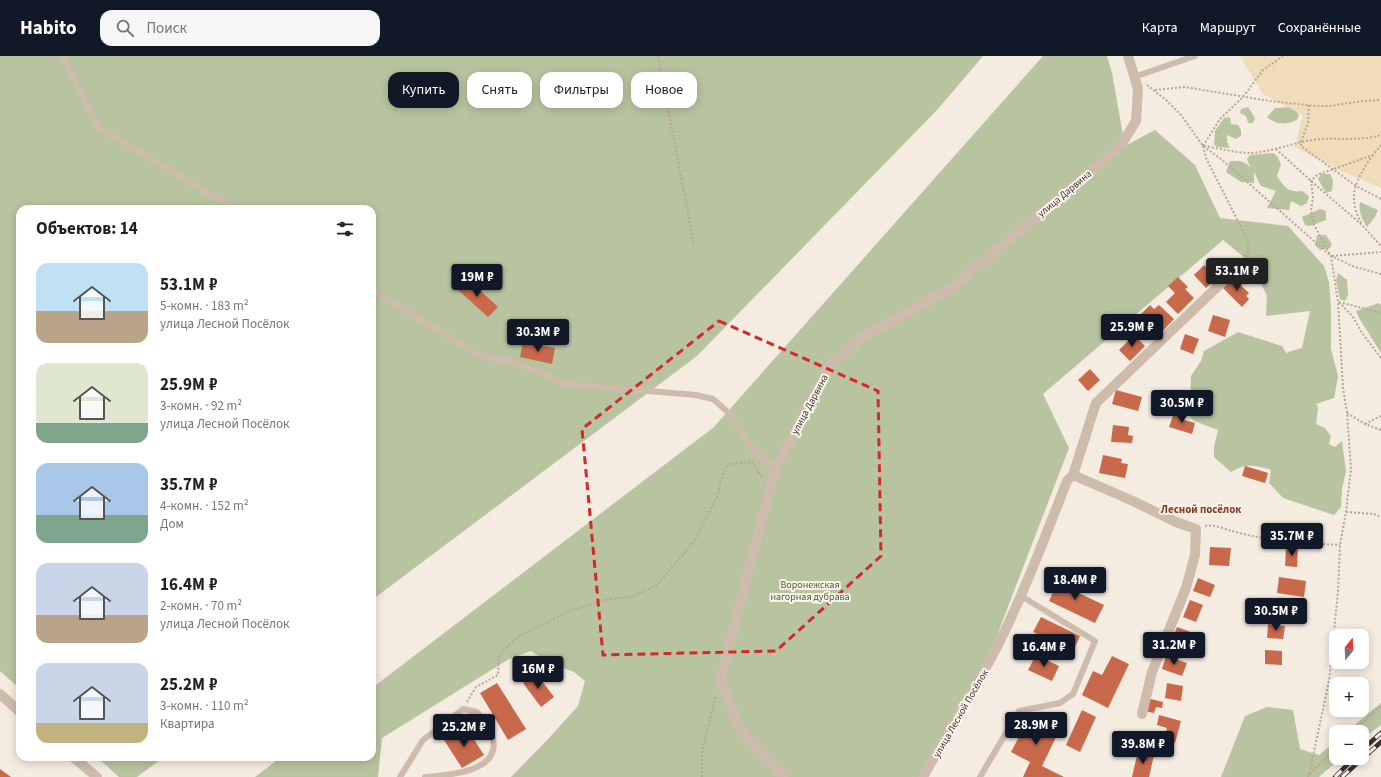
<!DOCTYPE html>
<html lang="ru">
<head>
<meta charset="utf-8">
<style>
  :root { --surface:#fff; --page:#f6f6f6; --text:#202124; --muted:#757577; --accent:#111827 }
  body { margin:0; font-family:"Source Sans 3",sans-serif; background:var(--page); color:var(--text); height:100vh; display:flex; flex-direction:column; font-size:15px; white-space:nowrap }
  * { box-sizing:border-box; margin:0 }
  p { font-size:13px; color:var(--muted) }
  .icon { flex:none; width:22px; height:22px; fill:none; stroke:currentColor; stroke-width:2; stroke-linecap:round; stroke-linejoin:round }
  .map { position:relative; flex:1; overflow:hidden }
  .side { position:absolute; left:16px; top:149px; width:360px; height:556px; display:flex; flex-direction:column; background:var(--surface); border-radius:12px; box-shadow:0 2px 10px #0003 }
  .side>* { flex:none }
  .hud { position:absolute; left:388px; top:16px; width:380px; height:36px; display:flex; gap:8px }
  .needle { width:26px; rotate:18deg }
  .controls { position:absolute; left:1329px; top:573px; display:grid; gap:8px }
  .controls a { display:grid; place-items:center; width:40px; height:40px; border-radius:8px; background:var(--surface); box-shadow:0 2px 10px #0003; font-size:20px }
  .price { position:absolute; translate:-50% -34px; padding:0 9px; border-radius:4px; background:var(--accent); color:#fff; font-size:13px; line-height:26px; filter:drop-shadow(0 1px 2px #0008) }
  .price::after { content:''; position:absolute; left:50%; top:24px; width:12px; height:9px; margin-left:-6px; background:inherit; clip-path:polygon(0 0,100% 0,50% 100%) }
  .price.selected { background:#222; color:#fff }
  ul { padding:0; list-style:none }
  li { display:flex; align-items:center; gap:12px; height:100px; padding:0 20px }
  li span { display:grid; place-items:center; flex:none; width:112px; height:80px; border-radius:12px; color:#555 }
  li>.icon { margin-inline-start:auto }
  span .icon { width:48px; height:48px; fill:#fffc; stroke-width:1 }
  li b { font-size:17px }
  h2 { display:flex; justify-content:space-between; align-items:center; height:48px; padding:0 20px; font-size:17px }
  .chip { padding:0 14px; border-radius:12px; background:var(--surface); box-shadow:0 2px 10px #0003; font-size:14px; line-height:36px }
  .chip.selected { background:var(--accent); color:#fff }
  header { display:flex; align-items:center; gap:24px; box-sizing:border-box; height:56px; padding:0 20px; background:var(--accent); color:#fff }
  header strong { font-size:19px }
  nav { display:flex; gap:22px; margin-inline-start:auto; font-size:14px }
  .search { width:280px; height:36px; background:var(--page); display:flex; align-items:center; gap:10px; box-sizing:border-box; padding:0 14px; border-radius:12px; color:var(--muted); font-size:15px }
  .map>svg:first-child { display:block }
  .green { fill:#b8c4a0 }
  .sand { fill:#efdcb8 }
  .building { fill:#c8694b }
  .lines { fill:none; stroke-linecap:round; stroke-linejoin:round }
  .path { stroke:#b9a596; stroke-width:2; stroke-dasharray:2 2; stroke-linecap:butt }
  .lane { stroke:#cdbbac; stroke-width:6 }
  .street { stroke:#cdbbac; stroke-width:10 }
  .rail-casing { stroke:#3b302b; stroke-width:4.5 }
  .rail { stroke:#fbf5ee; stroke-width:3; stroke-dasharray:9; stroke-linecap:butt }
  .marked { fill:none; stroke:#d62828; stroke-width:3; stroke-dasharray:8 5; stroke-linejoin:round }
  .labels { text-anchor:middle; stroke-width:4; stroke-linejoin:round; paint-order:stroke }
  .street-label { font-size:10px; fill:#3b302b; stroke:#fbf5ee }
  .park-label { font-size:10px; fill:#4a5a2e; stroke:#fbf5ee }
  .neighbourhood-label { font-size:11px; font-weight:bold; fill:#8c3b22; stroke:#fbf5ee }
</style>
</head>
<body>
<header>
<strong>Habito</strong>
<div class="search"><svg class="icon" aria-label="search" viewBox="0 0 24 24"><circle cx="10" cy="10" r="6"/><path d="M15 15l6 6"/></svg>Поиск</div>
<nav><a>Карта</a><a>Маршрут</a><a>Сохранённые</a></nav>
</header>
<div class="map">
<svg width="1381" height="721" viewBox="0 0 1381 721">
  <rect width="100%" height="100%" fill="#f4ebe1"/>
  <path class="green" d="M0,0H983L938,53L697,300L372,544V153H20V633L0,615Z
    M1043,0H1107L1112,17L1125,90L1155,74L1195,109L1220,162L1288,170L1324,210L1329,226L1331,251V293L1338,320L1334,342L1316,348L1318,352L1316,368L1325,372L1331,380L1329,388L1335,391L1342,385L1346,415L1342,433L1341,451L1334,459L1283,442L1269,427L1271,414C1255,409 1246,407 1231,416L1214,401V391L1218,374L1194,365L1187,357L1190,341L1191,320L1201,305L1204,295L1238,276L1282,290L1287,298L1288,296L1302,292L1310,255L1266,260L1267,240L1251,207L1223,184L1043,338L1069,392L993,590L920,721H511L550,681L578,650L585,625L574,616L550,607L531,595L509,603L382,682L378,721H255L281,701H372V632L714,371Z
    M1248,51L1255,62L1253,67H1248L1246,60L1240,57L1241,53Z
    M1293,51L1299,59L1297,64C1285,69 1277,69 1267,61L1275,52Z
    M1230,61L1231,68L1238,69L1241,74V80L1236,83L1227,79V86L1230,92L1217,91L1214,88L1215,75L1224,62Z
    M1273,97L1277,100L1281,108L1277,120C1284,131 1288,137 1302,135L1309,140L1307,147L1301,150L1291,145L1289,154L1267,152L1276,135L1261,130L1254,116V127L1241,126L1226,116L1230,105C1239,105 1243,104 1250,111L1247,103L1250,99Z
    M1321,118H1330L1333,124L1332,135L1326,137L1318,123Z
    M1360,146L1378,154L1375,161L1367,171C1362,164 1358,154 1360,146Z
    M1320,153L1326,155V164L1310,170L1305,169L1302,161Z
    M1317,179H1326L1332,188L1330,192L1320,194L1315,189Z
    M1338,217L1347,224L1348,239L1345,245L1340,243L1336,224Z
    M1379,247L1381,249V297L1359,262L1356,255Z
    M1381,647V669L1362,683V676H1346Z
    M1267,651L1293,654L1300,693L1319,699L1336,685V702H1341L1319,721H1221L1245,660Z
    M97,701H164L137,721H119Z"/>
  <path class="sand" d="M1240,0H1381V132L1339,114L1295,91L1303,59L1263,38Z"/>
  <path class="building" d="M1204,209L1217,222L1206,232L1194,219Z
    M1178,221L1188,231L1185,233L1194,242L1178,258L1166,246L1175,237L1168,230Z
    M467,222L498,251L488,261L457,233Z
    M1233,222L1249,237L1246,240L1249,243L1242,251L1223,232Z
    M1150,249L1154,253L1159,249L1174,263L1155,283L1147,274L1152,269L1141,258Z
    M1213,259L1230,264L1225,281L1208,275Z
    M1185,278L1199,283L1193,298L1180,293Z
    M1134,279L1145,290L1130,305L1119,294Z
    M523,286L555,292L552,308L520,301Z
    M1090,313L1100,324L1088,335L1078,324Z
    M1116,334L1142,341L1138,355L1112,348Z
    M1174,357L1182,359L1181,363L1195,367L1192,378L1169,371Z
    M1113,369L1129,371L1128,379L1133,380L1132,387L1111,386Z
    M1103,399L1122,403L1121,407L1128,408L1125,422L1099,417Z
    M1245,410L1268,417L1265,427L1242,420Z
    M1210,491L1231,492L1229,510L1209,509Z
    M1286,492H1298L1297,511L1285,510Z
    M1061,519L1072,524L1068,532L1104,549L1095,567L1049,545Z
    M1279,521L1306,525L1304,541L1277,537Z
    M1198,522L1215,529L1210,541L1193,535Z
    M1190,544L1203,549L1196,566L1183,561Z
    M1041,561L1080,580L1073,595L1033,576Z
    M1268,568L1285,570L1283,583L1267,582Z
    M1177,571L1196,578L1188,598L1169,591Z
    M1265,594L1282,595V609L1265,608Z
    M1036,599L1059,610L1052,625L1028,614Z
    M1112,600L1129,608L1108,652L1082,639L1093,615L1102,619Z
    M1166,600L1187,607L1182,620L1162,613Z
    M536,617L554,641L541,651L523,627Z
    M497,627L526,673L508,684L480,637Z
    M1167,627L1183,630L1181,645L1165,642Z
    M1147,642L1163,646L1162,652L1156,651L1154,657L1144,655Z
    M1082,654L1096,661L1080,696L1066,689Z
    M1031,658L1060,673L1042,710L1064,721H1023L1030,706L1011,696Z
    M1159,659L1181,665L1175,687L1172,686L1171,692L1162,690L1167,672L1157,669Z
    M466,671L484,699L462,712L444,684Z
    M1138,695L1154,699L1149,721H1132Z
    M0,713L11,721H0Z"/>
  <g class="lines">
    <path class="path" d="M658,0L694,189
      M1147,29L1166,44L1181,59L1203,90L1221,103L1331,200L1338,246L1343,332L1347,357L1351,413L1346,456L1340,489L1338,536L1329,625L1309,719L1307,721
      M1155,34L1185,31L1270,45L1315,50H1330L1362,45L1381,44
      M1309,49L1308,67L1301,86V90L1356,130L1381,143
      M1381,89L1373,99L1317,119L1311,125L1313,141L1311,155L1314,169L1331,200L1355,211L1381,218
      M1203,90L1206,102L1249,187L1248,196L1242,205
      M1203,90L1220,63L1243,41L1263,14L1283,0
      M1204,90C1218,92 1236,97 1250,97C1274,96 1296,85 1320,83C1340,82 1361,85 1381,79
      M1276,93L1311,125L1362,169L1381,190
      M1361,167C1358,160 1354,152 1354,143C1353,128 1364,112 1372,100
      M1332,200L1381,196
      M1339,246L1353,261L1362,277L1381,302
      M1339,246L1381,257
      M1347,357L1365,368L1381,374
      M1365,368L1381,360
      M1346,456L1374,458L1381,461
      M1205,470C1214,468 1224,473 1232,475C1267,485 1304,487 1340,489
      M467,646L476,631L498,619L499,601L503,595L519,580L572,554L605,544L634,540L657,529L693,487L717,441L722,421L728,408L752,406L762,421
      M1352,676L1381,650
      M1310,718L1336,692
      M702,721V695L716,640"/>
    <path class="lane" d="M63,0L98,71L235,153
      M1134,21L1195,0
      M372,234L481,300L512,305L566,328L696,339L713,343L729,357L755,396L775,414
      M400,721L423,684L463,653L477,656C482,663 490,671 492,679C504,716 449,719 425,721
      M980,721L1019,655L1060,647L1073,638L1095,585L1021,540"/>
    <path class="street" d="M1073,419L1096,347L1236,213
      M0,638L20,656
      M73,701L97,721
      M784,721L740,673L720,624L775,414L829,310L862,281L950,233L1120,91L1136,65L1138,33L1128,0
      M923,721C947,677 974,635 997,591C1024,537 1045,481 1067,425L1073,419L1133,445L1176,466L1196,473L1195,499L1186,532L1152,616L1142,658"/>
    <g class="rail-casing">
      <path id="rail" d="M1362,694L1381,677
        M1335,721L1354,702
        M1342,721L1381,686"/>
    </g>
    <use href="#rail" class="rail"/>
  </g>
  <path class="marked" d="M719,265L878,335L881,500L776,595L603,599L582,373Z"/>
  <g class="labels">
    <g class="street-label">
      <text transform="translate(1064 137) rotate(-40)" y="4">улица Дарвина</text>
      <text transform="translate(809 348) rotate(-62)" y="4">улица Дарвина</text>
      <text transform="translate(960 657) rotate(-60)" y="4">улица Лесной Посёлок</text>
    </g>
    <g class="park-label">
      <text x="810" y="532">Воронежская<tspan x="810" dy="12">нагорная дубрава</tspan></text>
    </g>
    <g class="neighbourhood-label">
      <text x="1201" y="457">Лесной посёлок</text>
    </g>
  </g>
</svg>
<div class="controls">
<a><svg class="needle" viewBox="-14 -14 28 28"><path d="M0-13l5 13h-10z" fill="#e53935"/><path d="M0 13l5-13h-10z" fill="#757577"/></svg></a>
<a>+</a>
<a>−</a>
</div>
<b class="price selected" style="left:1237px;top:236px">53.1M ₽</b>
<b class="price" style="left:477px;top:242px">19M ₽</b>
<b class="price" style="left:1132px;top:292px">25.9M ₽</b>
<b class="price" style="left:538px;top:297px">30.3M ₽</b>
<b class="price" style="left:1182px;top:368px">30.5M ₽</b>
<b class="price" style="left:1292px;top:501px">35.7M ₽</b>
<b class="price" style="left:1075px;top:545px">18.4M ₽</b>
<b class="price" style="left:1276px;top:576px">30.5M ₽</b>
<b class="price" style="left:1174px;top:610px">31.2M ₽</b>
<b class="price" style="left:1044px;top:612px">16.4M ₽</b>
<b class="price" style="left:538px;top:634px">16M ₽</b>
<b class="price" style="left:1036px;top:690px">28.9M ₽</b>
<b class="price" style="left:464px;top:692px">25.2M ₽</b>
<b class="price" style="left:1143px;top:709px">39.8M ₽</b>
<div class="hud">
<a class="chip selected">Купить</a>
<a class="chip">Снять</a>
<a class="chip">Фильтры</a>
<a class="chip">Новое</a>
</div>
<section class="side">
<h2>Объектов: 14<svg class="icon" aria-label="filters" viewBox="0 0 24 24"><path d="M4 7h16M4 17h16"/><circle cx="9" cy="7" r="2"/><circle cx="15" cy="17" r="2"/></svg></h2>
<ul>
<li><span style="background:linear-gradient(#bfe0f5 60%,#b9a48a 0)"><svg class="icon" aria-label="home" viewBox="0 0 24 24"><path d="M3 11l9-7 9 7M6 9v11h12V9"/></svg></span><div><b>53.1M ₽</b><p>5-комн. · 183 m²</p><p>улица Лесной Посёлок</p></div></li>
<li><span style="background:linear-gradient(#dfe7d0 75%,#7fa58c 0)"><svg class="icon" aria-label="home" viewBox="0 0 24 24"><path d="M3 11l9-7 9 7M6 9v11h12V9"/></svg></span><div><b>25.9M ₽</b><p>3-комн. · 92 m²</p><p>улица Лесной Посёлок</p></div></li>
<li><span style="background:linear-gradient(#a9c7e8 65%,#7fa58c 0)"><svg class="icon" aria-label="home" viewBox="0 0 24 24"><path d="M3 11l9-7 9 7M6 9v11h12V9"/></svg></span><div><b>35.7M ₽</b><p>4-комн. · 152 m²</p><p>Дом</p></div></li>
<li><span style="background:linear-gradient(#c9d6e8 65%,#b9a48a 0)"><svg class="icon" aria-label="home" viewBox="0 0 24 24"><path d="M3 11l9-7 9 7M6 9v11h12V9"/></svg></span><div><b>16.4M ₽</b><p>2-комн. · 70 m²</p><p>улица Лесной Посёлок</p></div></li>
<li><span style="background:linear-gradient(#c9d6e8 75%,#c2b280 0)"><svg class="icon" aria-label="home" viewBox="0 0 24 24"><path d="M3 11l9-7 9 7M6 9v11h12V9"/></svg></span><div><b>25.2M ₽</b><p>3-комн. · 110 m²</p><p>Квартира</p></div></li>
</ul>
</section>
</div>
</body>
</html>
